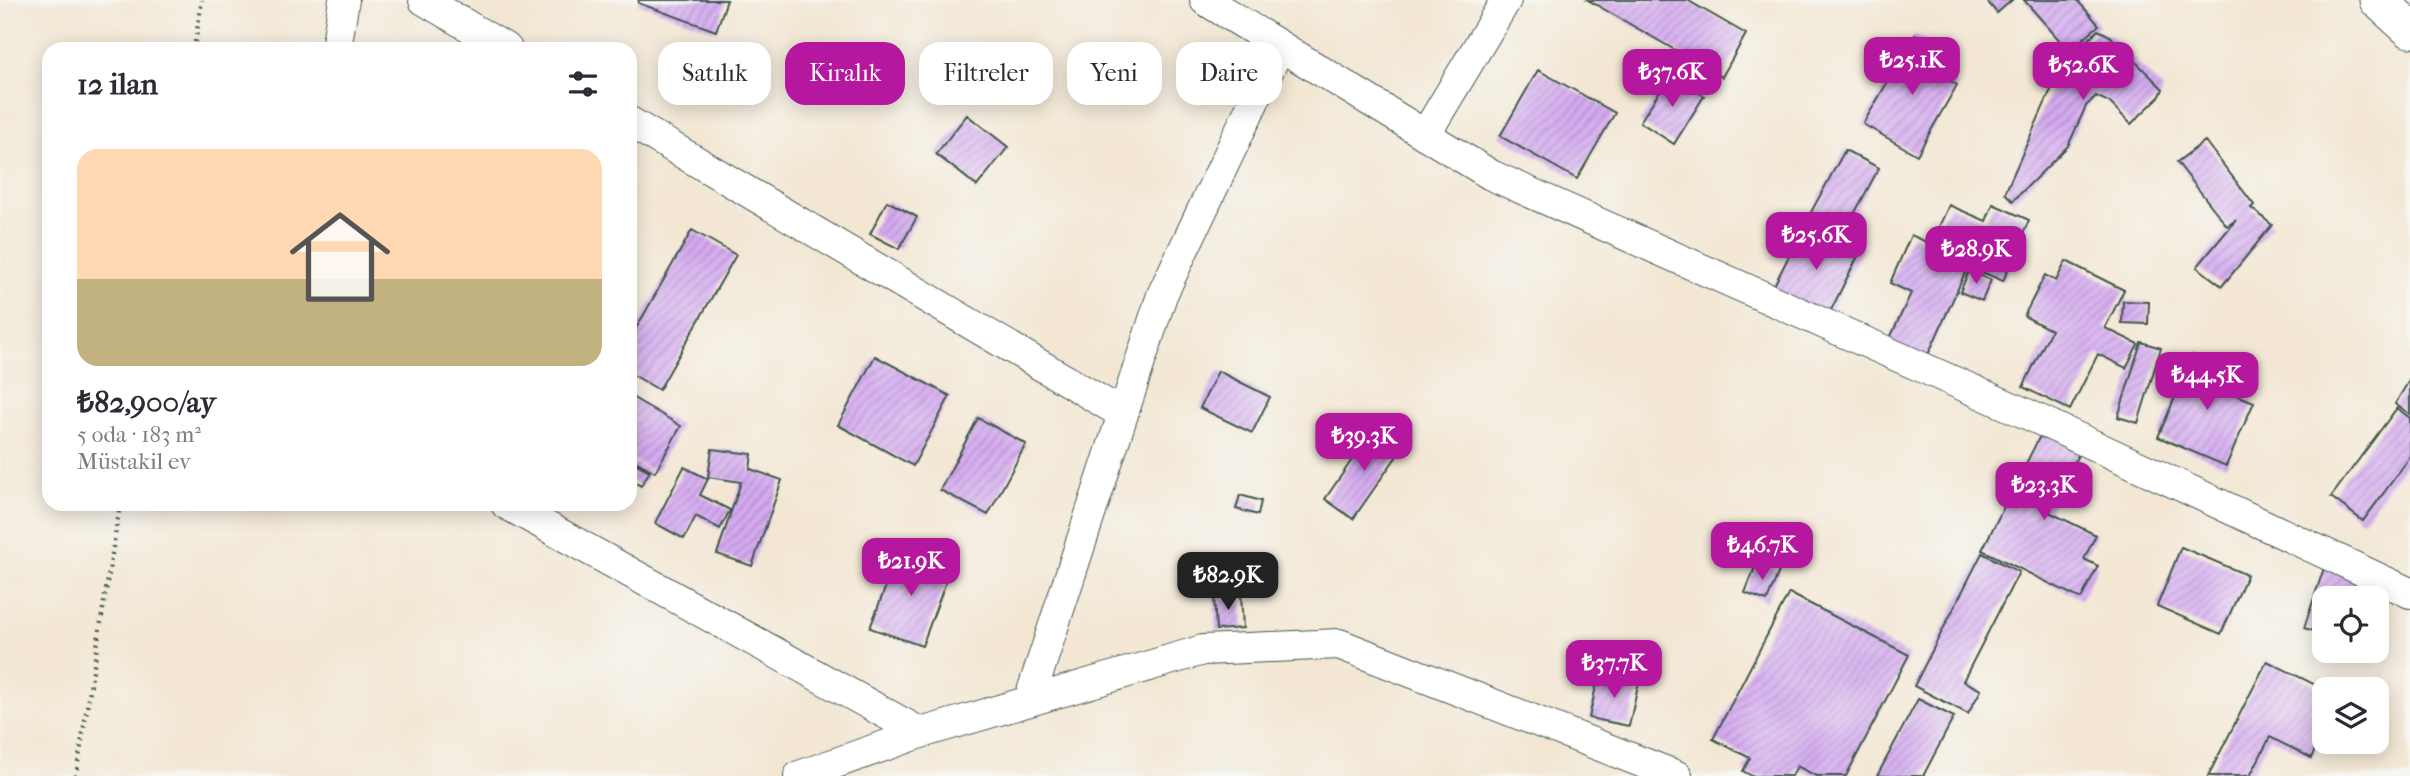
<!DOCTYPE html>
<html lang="tr">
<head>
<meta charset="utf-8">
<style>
  :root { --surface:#fff; --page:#f2f2f3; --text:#2b2b33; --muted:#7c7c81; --line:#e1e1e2; --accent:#b5179e }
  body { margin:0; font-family:"IM FELL French Canon",serif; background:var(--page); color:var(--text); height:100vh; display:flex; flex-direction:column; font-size:26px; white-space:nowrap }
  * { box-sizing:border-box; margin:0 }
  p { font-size:23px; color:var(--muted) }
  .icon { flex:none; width:38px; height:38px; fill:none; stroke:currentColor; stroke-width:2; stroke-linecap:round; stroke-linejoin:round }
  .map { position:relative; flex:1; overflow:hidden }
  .details { position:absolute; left:42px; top:42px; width:595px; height:469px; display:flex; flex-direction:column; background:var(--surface); border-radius:21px; box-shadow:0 4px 18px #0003 }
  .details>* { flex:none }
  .guide { position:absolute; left:658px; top:42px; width:665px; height:63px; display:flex; gap:14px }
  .controls { position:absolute; left:2312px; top:586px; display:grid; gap:14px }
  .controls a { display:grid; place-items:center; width:77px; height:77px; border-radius:14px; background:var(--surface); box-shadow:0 4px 18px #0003; font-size:35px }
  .price { position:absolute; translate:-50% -60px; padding:0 16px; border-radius:14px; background:var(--accent); color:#fff; font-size:23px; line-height:46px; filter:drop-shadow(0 2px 4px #0008) }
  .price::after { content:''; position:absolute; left:50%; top:42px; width:21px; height:16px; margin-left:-10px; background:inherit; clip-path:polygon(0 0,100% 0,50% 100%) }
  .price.current { background:#222; color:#fff }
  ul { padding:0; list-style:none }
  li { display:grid; align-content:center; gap:14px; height:371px; padding:0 35px }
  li+li { border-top:2px solid var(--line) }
  li span { display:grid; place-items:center; height:217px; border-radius:21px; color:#555 }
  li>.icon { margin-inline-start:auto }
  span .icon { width:126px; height:126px; fill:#fffc; stroke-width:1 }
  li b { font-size:30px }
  h2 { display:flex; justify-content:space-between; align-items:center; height:84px; padding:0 35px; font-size:30px }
  .chip { padding:0 24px; border-radius:21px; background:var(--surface); box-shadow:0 4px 18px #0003; font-size:24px; line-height:63px }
  .chip.current { background:var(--accent); color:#fff }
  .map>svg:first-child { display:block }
  .building { fill:url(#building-hatch) }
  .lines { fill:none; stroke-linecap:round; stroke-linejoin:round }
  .minor-casing { stroke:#3f564c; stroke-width:32 }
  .tertiary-casing { stroke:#3f564c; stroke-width:39 }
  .path { stroke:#3f564c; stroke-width:4.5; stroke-dasharray:2 5; stroke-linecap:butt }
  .minor { stroke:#fff; stroke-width:30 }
  .tertiary { stroke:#fff; stroke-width:37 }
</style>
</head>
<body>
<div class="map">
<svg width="2410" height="776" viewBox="0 0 2410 776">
  <defs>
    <pattern id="building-hatch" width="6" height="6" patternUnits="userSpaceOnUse" patternTransform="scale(1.75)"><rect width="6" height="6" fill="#d5aaf1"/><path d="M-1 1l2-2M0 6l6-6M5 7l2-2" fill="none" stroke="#ac8cc4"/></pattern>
  </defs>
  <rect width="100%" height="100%" fill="#f6f6f2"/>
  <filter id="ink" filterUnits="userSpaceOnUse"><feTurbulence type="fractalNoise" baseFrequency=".0143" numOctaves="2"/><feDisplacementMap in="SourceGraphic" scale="14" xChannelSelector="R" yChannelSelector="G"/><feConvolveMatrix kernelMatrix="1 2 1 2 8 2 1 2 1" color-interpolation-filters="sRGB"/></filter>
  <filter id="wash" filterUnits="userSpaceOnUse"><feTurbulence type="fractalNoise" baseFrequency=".00686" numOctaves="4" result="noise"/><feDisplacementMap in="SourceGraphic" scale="28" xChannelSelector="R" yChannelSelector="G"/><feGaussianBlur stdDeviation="1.57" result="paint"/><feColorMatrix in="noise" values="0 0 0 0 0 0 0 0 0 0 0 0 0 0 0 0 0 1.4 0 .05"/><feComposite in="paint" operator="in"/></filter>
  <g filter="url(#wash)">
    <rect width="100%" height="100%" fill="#f3e7d4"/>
    <g id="blocks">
      <path class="building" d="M639,0H727L716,31L638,3Z
        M1588,0H1687L1746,34L1722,77Z
        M1986,0H2012L1997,13Z
        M2024,0H2077L2099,25L2069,51Z
        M2098,30L2110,36L2163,89L2160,96L2131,124L2109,102L2096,96L2086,106L2068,146L2013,201L2005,193L2062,65Z
        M1915,35L1948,54L1936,73L1957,85L1917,155L1863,124Z
        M1538,70L1615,113L1577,179L1500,136Z
        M1670,75L1704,96L1674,144L1640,122Z
        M967,115L1008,147L977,186L936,154Z
        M2205,141L2254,205L2251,208L2272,225L2222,286L2197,267L2236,220L2227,226L2177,162Z
        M1845,150L1879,168L1845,231L1811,212Z
        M887,201L917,217L899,249L870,234Z
        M1993,204L2029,220L2003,281L1968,266L1923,366L1885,349L1911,293L1890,283L1911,235L1931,244L1949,205L1986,221Z
        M1808,219L1863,246L1823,326L1768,297Z
        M692,230L736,255L659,390L630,373V339Z
        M2066,261L2124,290L2105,328L2138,344L2126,368L2098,354L2070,410L2023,387L2051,330L2024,316L2045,275L2056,281Z
        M1969,271L1991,280L1982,301L1960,292Z
        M2123,301L2149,302L2148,324L2122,323Z
        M2141,342L2161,348L2138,423L2118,417Z
        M2193,355L2242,375L2234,394L2254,402L2226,466L2158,437Z
        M875,356L950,396L913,466L838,425Z
        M1218,371L1270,397L1252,433L1200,408Z
        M2410,379V414L2395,404Z
        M630,396L681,426L655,472L632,459L630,462Z
        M2397,408L2410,418V457L2363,521L2331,497Z
        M978,418L1026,444L988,515L940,490Z
        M1374,428L1403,447L1353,519L1325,499Z
        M2043,430L2081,449L2049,512L2096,535L2084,559L2098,566L2081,599L1982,550Z
        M712,449L752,454L750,469L782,480L752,566L717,554L741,482L708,477Z
        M633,462L650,471L641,486L630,480V468Z
        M684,467L708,479L700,495L730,510L720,529L696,516L684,539L655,523Z
        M1240,495L1261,501L1258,515L1236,509Z
        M2181,547L2247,575L2221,634L2157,606Z
        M900,549L951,568L922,646L870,628Z
        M1982,553L2019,572L1963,681L1981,690L1968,714L1914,686Z
        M2329,553L2394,575L2377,625L2376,598H2324V634L2304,628Z
        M1757,562L1779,571L1767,601L1745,593Z
        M1789,593L1909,655L1846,776H1816L1797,766L1792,776H1752L1743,771L1750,758L1713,739Z
        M1241,594L1243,628L1216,630L1214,595Z
        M2267,661L2324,689V732L2311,758L2270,737L2250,776H2208Z
        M1599,673L1639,682L1629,726L1589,718Z
        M1918,699L1954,717L1923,776H1877Z"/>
    </g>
  </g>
  <g filter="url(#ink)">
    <use href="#blocks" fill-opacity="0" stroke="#3f564c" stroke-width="2"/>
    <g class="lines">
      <g class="minor-casing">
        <path id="minor" d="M424,0L507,49
          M1205,0L1491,175L2029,415L2410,593
          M336,49L344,0
          M630,122L1123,414
          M1425,135L1506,0
          M506,504L921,733
          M1029,701L1162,295L1280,46
          M799,776L921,733L1203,650L1339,644L1677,776"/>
      </g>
      <g class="tertiary-casing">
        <path id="tertiary" d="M2378,0L2410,29"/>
      </g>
      <path class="path" d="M194,49L202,0
        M76,776L120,504"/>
      <use href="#minor" class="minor"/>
      <use href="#tertiary" class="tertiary"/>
    </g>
  </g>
</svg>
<div class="controls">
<a><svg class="icon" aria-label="locate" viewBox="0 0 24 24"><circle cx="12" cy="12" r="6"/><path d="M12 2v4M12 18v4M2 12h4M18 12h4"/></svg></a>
<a><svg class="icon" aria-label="layers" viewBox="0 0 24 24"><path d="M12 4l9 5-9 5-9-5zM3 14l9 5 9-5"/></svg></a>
</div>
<b class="price" style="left:1912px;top:97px">₺25.1K</b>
<b class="price" style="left:2083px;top:102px">₺52.6K</b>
<b class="price" style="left:1672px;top:109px">₺37.6K</b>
<b class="price" style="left:1816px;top:272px">₺25.6K</b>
<b class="price" style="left:1976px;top:286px">₺28.9K</b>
<b class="price" style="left:2207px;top:412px">₺44.5K</b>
<b class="price" style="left:1364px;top:473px">₺39.3K</b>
<b class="price" style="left:2044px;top:522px">₺23.3K</b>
<b class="price" style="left:1762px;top:582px">₺46.7K</b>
<b class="price" style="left:911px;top:598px">₺21.9K</b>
<b class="price current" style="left:1228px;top:612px">₺82.9K</b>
<b class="price" style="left:1614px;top:700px">₺37.7K</b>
<div class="guide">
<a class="chip">Satılık</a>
<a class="chip current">Kiralık</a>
<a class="chip">Filtreler</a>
<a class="chip">Yeni</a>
<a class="chip">Daire</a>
</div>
<section class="details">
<h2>12 ilan<svg class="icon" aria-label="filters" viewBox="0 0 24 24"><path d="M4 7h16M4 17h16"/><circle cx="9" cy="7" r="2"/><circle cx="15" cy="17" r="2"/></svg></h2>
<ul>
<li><span style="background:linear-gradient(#ffd9b3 60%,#c2b280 0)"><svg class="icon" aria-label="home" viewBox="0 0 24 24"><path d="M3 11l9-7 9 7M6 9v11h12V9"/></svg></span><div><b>₺82,900/ay</b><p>5 oda · 183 m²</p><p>Müstakil ev</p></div></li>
</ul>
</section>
</div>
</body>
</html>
